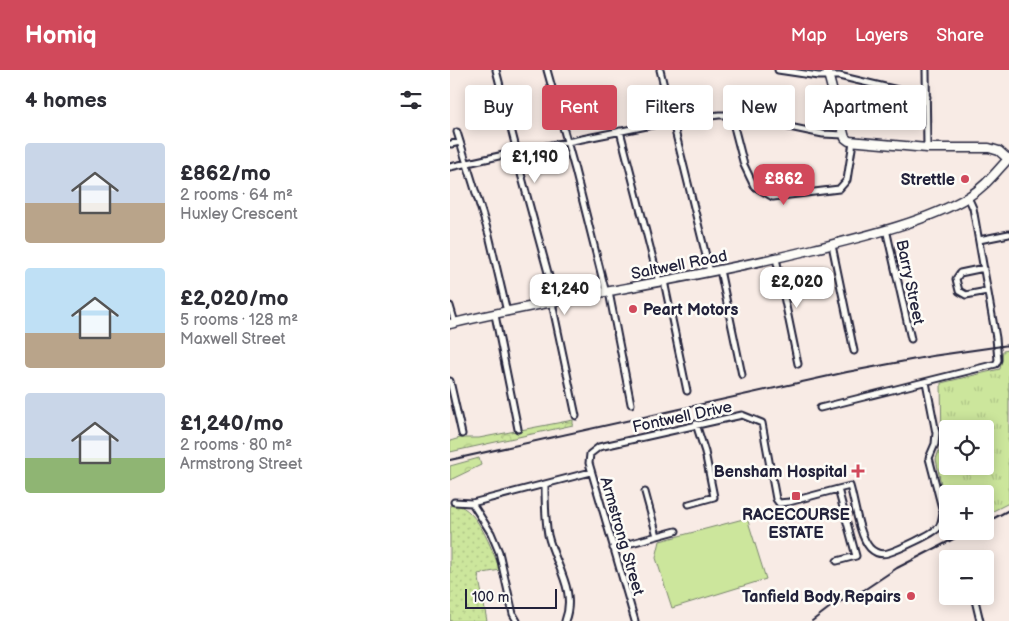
<!DOCTYPE html>
<html lang="en">
<head>
<meta charset="utf-8">
<style>
  :root { --surface:#fff; --page:#f2f2f3; --text:#2b2b33; --muted:#7c7c81; --accent:#d1495b }
  body { margin:0; font-family:"Balsamiq Sans",sans-serif; background:var(--page); color:var(--text); height:100vh; display:flex; flex-direction:column; font-size:19px; white-space:nowrap }
  * { box-sizing:border-box; margin:0 }
  p { font-size:16px; color:var(--muted) }
  .icon { flex:none; width:28px; height:28px; fill:none; stroke:currentColor; stroke-width:2; stroke-linecap:round; stroke-linejoin:round }
  .map { position:relative; flex:1; overflow:hidden }
  .sheet { display:flex; flex-direction:column; background:var(--surface); width:450px }
  .sheet>* { flex:none }
  .top-card { position:absolute; left:15px; top:15px; width:469px; height:45px; display:flex; gap:10px }
  .tools { position:absolute; left:489px; top:350px; display:grid; gap:10px }
  .tools a { display:grid; place-items:center; width:55px; height:55px; border-radius:5px; background:var(--surface); box-shadow:0 2px 12px #0003; font-size:25px }
  .scale { position:absolute; left:15px; bottom:12px; width:92px; box-sizing:border-box; padding-left:5px; border:2px solid #22223b; border-top:0; font-size:14px; line-height:18px; white-space:nowrap; color:#22223b; -webkit-text-stroke:4px #fdfcf7; paint-order:stroke }
  .price { position:absolute; translate:-50% -42px; padding:0 11px; border-radius:10px; background:#fff; color:#222; font-size:16px; line-height:32px; filter:drop-shadow(0 1px 2px #0008) }
  .price::after { content:''; position:absolute; left:50%; top:30px; width:15px; height:11px; margin-left:-8px; background:inherit; clip-path:polygon(0 0,100% 0,50% 100%) }
  .price.active { background:var(--accent); color:#fff }
  ul { padding:0; list-style:none }
  li { display:flex; align-items:center; gap:15px; height:125px; padding:0 25px }
  li span { display:grid; place-items:center; flex:none; width:140px; height:100px; border-radius:5px; color:#555 }
  li>.icon { margin-inline-start:auto }
  span .icon { width:60px; height:60px; fill:#fffc; stroke-width:1 }
  li b { font-size:21px }
  h2 { display:flex; justify-content:space-between; align-items:center; height:60px; padding:0 25px; font-size:21px }
  .pill { padding:0 18px; border-radius:5px; background:var(--surface); box-shadow:0 2px 12px #0003; font-size:18px; line-height:45px }
  .pill.active { background:var(--accent); color:#fff }
  header { display:flex; align-items:center; gap:30px; box-sizing:border-box; height:70px; padding:0 25px; background:var(--accent); color:#fff }
  header strong { font-size:24px }
  nav { display:flex; gap:28px; margin-inline-start:auto; font-size:18px }
  main { display:flex; flex:1; min-height:0 }
  .map>svg:first-child { display:block }
  .grass { fill:url(#grass-tufts); stroke:#77846c; fill-rule:evenodd }
  .forest { fill:url(#forest-crowns); stroke:#77846c }
  .garden { fill:url(#garden-dots); stroke:#77846c }
  .pitch { fill:#cce69c; stroke:#77846c }
  .lines { fill:none; stroke-linecap:round; stroke-linejoin:round }
  .street-casing { stroke:#22223b; stroke-width:9 }
  .secondary-casing { stroke:#22223b; stroke-width:11 }
  .street { stroke:#fdfcf7; stroke-width:5 }
  .secondary { stroke:#fdfcf7; stroke-width:8 }
  .rail { stroke:#22223b; stroke-width:2 }
  .poi-dot { fill:#d1495b; stroke:#fdfcf7; stroke-width:2 }
  .labels { text-anchor:middle; stroke-width:5; stroke-linejoin:round; paint-order:stroke }
  .poi-label { font-size:16px; font-weight:bold; fill:#22223b; stroke:#fdfcf7; text-anchor:end }
  .street-label { font-size:16px; fill:#22223b; stroke:#fdfcf7 }
</style>
</head>
<body>
<header>
<strong>Homiq</strong>
<nav><a>Map</a><a>Layers</a><a>Share</a></nav>
</header>
<main>
<section class="sheet">
<h2>4 homes<svg class="icon" aria-label="filters" viewBox="0 0 24 24"><path d="M4 7h16M4 17h16"/><circle cx="9" cy="7" r="2"/><circle cx="15" cy="17" r="2"/></svg></h2>
<ul>
<li><span style="background:linear-gradient(#c9d6e8 60%,#b9a48a 0)"><svg class="icon" aria-label="home" viewBox="0 0 24 24"><path d="M3 11l9-7 9 7M6 9v11h12V9"/></svg></span><div><b>£862/mo</b><p>2 rooms · 64 m²</p><p>Huxley Crescent</p></div></li>
<li><span style="background:linear-gradient(#bfe0f5 65%,#b9a48a 0)"><svg class="icon" aria-label="home" viewBox="0 0 24 24"><path d="M3 11l9-7 9 7M6 9v11h12V9"/></svg></span><div><b>£2,020/mo</b><p>5 rooms · 128 m²</p><p>Maxwell Street</p></div></li>
<li><span style="background:linear-gradient(#c9d6e8 65%,#8fb573 0)"><svg class="icon" aria-label="home" viewBox="0 0 24 24"><path d="M3 11l9-7 9 7M6 9v11h12V9"/></svg></span><div><b>£1,240/mo</b><p>2 rooms · 80 m²</p><p>Armstrong Street</p></div></li>
</ul>
</section>
<div class="map">
<svg width="559" height="551" viewBox="0 0 559 551">
  <defs>
    <pattern id="grass-tufts" width="24" height="20" patternUnits="userSpaceOnUse" patternTransform="scale(1.25)"><rect width="24" height="20" fill="#cce69c"/><path d="M3 7l-1-3M5 7V3M7 7l1-3M15 17l-1-3M17 17v-4M19 17l1-3" fill="none" stroke="#afc587"/></pattern>
    <pattern id="forest-crowns" width="20" height="18" patternUnits="userSpaceOnUse" patternTransform="scale(1.25)"><rect width="20" height="18" fill="#cce69c"/><path d="M2 6a3 3 0 1 1 6 0M12 15a3 3 0 1 1 6 0" fill="none" stroke="#afc587"/></pattern>
    <pattern id="garden-dots" width="8" height="8" patternUnits="userSpaceOnUse" patternTransform="scale(1.25)"><rect width="8" height="8" fill="#cce69c"/><path d="M2 2h.1M6 6h.1" fill="none" stroke="#afc587" stroke-width="1.8" stroke-linecap="round"/></pattern>
  </defs>
  <rect width="100%" height="100%" fill="#f8ebe5"/>
  <filter id="ink" filterUnits="userSpaceOnUse"><feTurbulence type="fractalNoise" baseFrequency=".02" numOctaves="2"/><feDisplacementMap in="SourceGraphic" scale="10" xChannelSelector="R" yChannelSelector="G"/><feConvolveMatrix kernelMatrix="1 2 1 2 8 2 1 2 1" color-interpolation-filters="sRGB"/></filter>
  <g filter="url(#ink)">
    <path class="grass" d="M559,280V433L535,445V424H498L497,445L486,389L492,372L491,313L550,299L553,281ZM498,359H535V396H498Z"/>
    <path class="forest" d="M123,350V355L0,382V371L10,368H29Z
      M29,388L31,395L0,410V396Z"/>
    <path class="garden" d="M0,435C25,430 43,482 50,500L28,504L37,551H0Z"/>
    <path class="pitch" d="M297,448L316,509L222,538L206,488L210,471Z"/>
    <g class="lines">
      <g class="street-casing">
        <path id="street" d="M46,0L65,74L68,93L106,232
          M97,0L125,100L156,223
          M210,0L260,202
          M328,0L368,6H389L477,27
          M476,0L477,78
          M281,45L294,95L304,116L323,127L389,119L397,110L403,72
          M170,61L209,212
          M7,62L39,165L57,242
          M1,74L10,72
          M0,97L67,82L222,51L269,45H281L373,64L394,65
          M436,159L461,269
          M529,170L559,164
          M382,175L404,281
          M326,188L348,294
          M534,198L510,203L506,209L509,221L516,225L537,221
          M270,200L292,305
          M214,211L237,321
          M159,222L181,334
          M102,233L126,346
          M0,236L5,253
          M45,245L68,359
          M0,311L12,364
          M370,338L546,294L548,290L546,268L523,138L518,127
          M95,414C95,431 95,448 98,465C105,495 127,520 115,551
          M388,419L400,416C405,433 409,466 420,478C425,483 431,485 438,483C448,480 483,464 489,457C492,452 492,447 493,442L479,388L485,374L486,363L476,312
          M195,422L207,466
          M4,432L22,433L141,402
          M22,433L41,463L49,482L63,544L67,551
          M239,434L264,427L255,382L246,354
          M163,478L226,461
          M524,526L530,551
          M185,551L139,393L140,384L149,377L292,345L312,353L326,429L329,433L339,432L388,419L406,486L387,491"/>
      </g>
      <g class="secondary-casing">
        <path id="secondary" d="M377,0L395,68L399,71L477,78H539L549,81L558,89
          M0,254C120,225 244,209 364,179C412,167 476,152 518,127C535,117 546,102 559,88"/>
      </g>
      <use href="#street" class="street"/>
      <use href="#secondary" class="secondary"/>
      <path class="rail" d="M0,390L397,302L482,286L559,275
        M535,453L559,440
        M362,551L383,535L414,520L447,498L519,461"/>
    </g>
  </g>
  <g class="poi-dot">
    <circle cx="515" cy="109" r="5"/>
    <circle cx="183" cy="239" r="5"/>
    <path d="M405.5 393.5h5v5h5v5h-5v5h-5v-5h-5v-5h5z"/>
    <rect x="341" y="421" width="10" height="10" rx="2.5"/>
    <circle cx="461" cy="526" r="5"/>
  </g>
  <g class="labels">
    <g class="poi-label">
      <text x="505" y="115">Strettle</text>
      <text x="193" y="245" text-anchor="start">Peart Motors</text>
      <text x="397" y="407">Bensham Hospital</text>
      <text x="346" y="450" text-anchor="middle">RACECOURSE<tspan x="346" dy="18">ESTATE</tspan></text>
      <text x="451" y="532">Tanfield Body Repairs</text>
    </g>
    <g class="street-label">
      <text transform="translate(229 194) rotate(-11)" y="6">Saltwell Road</text>
      <text transform="translate(461 212) rotate(78)" y="6">Barry Street</text>
      <text transform="translate(232 346) rotate(-12)" y="6">Fontwell Drive</text>
      <text transform="translate(173 466) rotate(74)" y="6">Armstrong Street</text>
    </g>
  </g>
</svg>
<div class="tools">
<a><svg class="icon" aria-label="locate" viewBox="0 0 24 24"><circle cx="12" cy="12" r="6"/><path d="M12 2v4M12 18v4M2 12h4M18 12h4"/></svg></a>
<a>+</a>
<a>−</a>
</div>
<div class="scale">100 m</div>
<b class="price" style="left:85px;top:114px">£1,190</b>
<b class="price active" style="left:334px;top:136px">£862</b>
<b class="price" style="left:347px;top:239px">£2,020</b>
<b class="price" style="left:115px;top:246px">£1,240</b>
<div class="top-card">
<a class="pill">Buy</a>
<a class="pill active">Rent</a>
<a class="pill">Filters</a>
<a class="pill">New</a>
<a class="pill">Apartment</a>
</div>
</div>
</main>
</body>
</html>
